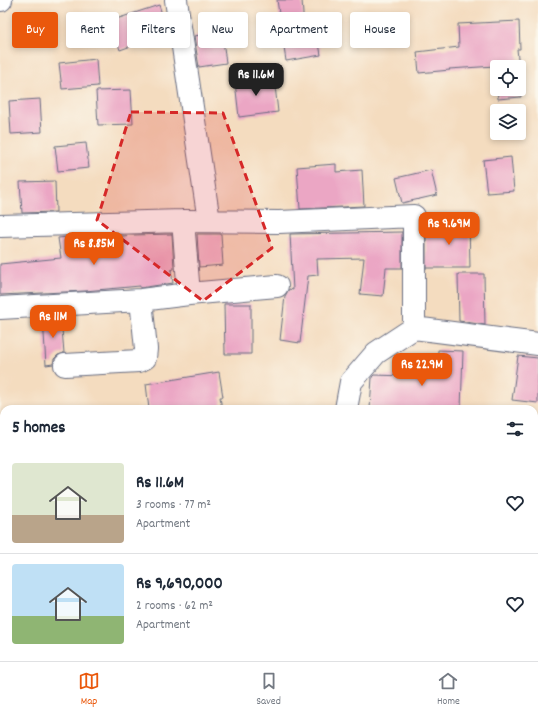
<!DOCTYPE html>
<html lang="en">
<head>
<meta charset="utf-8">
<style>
  :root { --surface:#fff; --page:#f2f2f3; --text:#1f2937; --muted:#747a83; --line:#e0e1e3; --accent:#ea580c }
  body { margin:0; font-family:Dekko,sans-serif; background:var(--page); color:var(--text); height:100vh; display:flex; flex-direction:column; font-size:15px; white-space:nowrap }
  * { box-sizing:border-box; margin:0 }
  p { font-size:13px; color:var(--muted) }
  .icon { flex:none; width:22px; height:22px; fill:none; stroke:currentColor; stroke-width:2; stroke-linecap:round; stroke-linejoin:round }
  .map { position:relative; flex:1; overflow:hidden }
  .sheet { position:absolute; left:0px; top:405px; width:538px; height:256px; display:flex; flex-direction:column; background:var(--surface); border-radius:12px 12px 0 0; box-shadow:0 2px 6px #0003 }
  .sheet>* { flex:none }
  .hud { position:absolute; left:12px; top:12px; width:514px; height:36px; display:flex; gap:8px }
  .fabs { position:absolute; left:490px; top:60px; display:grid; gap:8px }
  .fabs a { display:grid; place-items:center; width:36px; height:36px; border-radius:4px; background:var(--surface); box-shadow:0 2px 6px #0003; font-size:20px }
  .price { position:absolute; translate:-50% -34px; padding:0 9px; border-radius:8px; background:var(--accent); color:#fff; font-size:13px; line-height:26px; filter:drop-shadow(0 1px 2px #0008) }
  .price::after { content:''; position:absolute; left:50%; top:24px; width:12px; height:9px; margin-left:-6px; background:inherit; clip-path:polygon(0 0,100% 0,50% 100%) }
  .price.on { background:#222; color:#fff }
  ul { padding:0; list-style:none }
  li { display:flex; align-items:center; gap:12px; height:100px; padding:0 12px }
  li+li { border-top:1px solid var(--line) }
  li span { display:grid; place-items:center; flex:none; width:112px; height:80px; border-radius:4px; color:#555 }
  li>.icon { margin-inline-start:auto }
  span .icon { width:48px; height:48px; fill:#fffc; stroke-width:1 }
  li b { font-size:17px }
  h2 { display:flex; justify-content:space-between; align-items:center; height:48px; padding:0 12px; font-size:17px }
  .tag { padding:0 14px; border-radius:4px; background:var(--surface); box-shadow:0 2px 6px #0003; font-size:14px; line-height:36px }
  .tag.on { background:var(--accent); color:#fff }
  .tabs { display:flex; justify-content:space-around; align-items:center; height:56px; border-top:1px solid var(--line); background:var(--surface); font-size:11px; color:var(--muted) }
  .tabs a { display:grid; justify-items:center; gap:2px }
  .tabs .on { color:var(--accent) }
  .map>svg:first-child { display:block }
  .building { fill:#eba6c4 }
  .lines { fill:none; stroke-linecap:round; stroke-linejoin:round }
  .street-casing { stroke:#676c80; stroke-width:24 }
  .street { stroke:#fff; stroke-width:22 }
  .marked { fill:#d62828; fill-opacity:0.2; stroke:#d62828; stroke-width:3; stroke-dasharray:8 5; stroke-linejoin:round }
</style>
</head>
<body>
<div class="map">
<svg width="538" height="661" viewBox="0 0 538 661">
  <rect width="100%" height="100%" fill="#fbf7ec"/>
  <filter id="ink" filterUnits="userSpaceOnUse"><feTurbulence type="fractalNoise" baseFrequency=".025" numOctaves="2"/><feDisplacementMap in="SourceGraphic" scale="8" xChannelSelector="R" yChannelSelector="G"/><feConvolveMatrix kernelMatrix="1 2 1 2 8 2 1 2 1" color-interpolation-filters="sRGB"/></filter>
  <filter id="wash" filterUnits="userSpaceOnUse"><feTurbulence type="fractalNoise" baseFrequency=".012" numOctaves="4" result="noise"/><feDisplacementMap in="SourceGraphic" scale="16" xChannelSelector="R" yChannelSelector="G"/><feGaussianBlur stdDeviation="0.9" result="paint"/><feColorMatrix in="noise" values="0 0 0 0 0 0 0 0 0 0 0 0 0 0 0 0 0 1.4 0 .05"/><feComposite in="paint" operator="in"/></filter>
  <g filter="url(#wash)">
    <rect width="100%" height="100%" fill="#f4dcbf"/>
    <g id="blocks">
      <path class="building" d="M277,0H302L304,28L316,26L321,55L286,61Z
        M159,5L168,33L120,50L110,21Z
        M519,21L520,49H517L519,67H497V85L495,66L449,69L450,70L419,73L417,52L459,47L458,24Z
        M222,32L226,63L199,67L194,36Z
        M96,59L98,86L62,89L59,63Z
        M519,69L521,97L498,99L497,89H519Z
        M274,77L278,112L239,117L235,82Z
        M131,90L133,124L98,125L96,91Z
        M40,99L42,132L11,134L9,101Z
        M86,143L89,168L58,171L55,146Z
        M511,157L514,191L487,193L483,160Z
        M336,164V172L362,170L364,206L300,209L297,167Z
        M431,170L437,195L402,203L396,178Z
        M55,181L56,212L22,213L20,182Z
        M447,219H469L470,268H426V232H447Z
        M402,232V268H386L383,296L360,294L364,258L317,259L318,275L308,276L300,343L280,340L285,296L289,289L293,290L290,234Z
        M172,234L174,269L171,270L173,283L140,288V286L85,291L0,295V264L61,258L58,238L79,236V240L134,235Z
        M197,234H221L223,265L199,267Z
        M458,274H484L485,325L459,321Z
        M224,304H251V354H225Z
        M61,317L64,353L58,355L54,359L53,364L46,365L43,318Z
        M438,350L463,351L461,409H370L372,377L374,375L437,377Z
        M518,356L538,358V403L512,400Z
        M219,372L223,397H220L222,409H149L146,384Z"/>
    </g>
  </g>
  <g filter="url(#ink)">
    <use href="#blocks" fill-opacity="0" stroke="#676c80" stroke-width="1"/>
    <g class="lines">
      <g class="street-casing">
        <path id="street" d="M0,0H1
          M176,0L209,221
          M0,226L183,221L279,222L414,216V328L376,353L351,382L346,409
          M189,294L277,286
          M0,308L141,300L189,294L183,221
          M414,328L538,344
          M65,365L139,361L145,358L146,349L141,300
          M534,541L538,542
          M401,661L403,657"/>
      </g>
      <use href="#street" class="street"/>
    </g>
  </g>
  <path class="marked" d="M131,112L223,113L272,248L203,301L97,220Z"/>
</svg>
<div class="fabs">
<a><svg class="icon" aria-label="locate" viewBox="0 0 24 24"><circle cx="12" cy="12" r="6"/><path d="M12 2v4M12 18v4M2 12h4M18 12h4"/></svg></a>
<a><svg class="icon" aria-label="layers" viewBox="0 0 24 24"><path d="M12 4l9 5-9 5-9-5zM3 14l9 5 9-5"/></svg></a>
</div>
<b class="price on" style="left:256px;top:97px">Rs 11.6M</b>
<b class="price" style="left:449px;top:246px">Rs 9.69M</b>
<b class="price" style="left:94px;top:266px">Rs 8.85M</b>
<b class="price" style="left:53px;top:339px">Rs 11M</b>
<b class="price" style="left:422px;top:387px">Rs 22.9M</b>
<div class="hud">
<a class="tag on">Buy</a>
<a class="tag">Rent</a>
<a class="tag">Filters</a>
<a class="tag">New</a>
<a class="tag">Apartment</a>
<a class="tag">House</a>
</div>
<section class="sheet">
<h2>5 homes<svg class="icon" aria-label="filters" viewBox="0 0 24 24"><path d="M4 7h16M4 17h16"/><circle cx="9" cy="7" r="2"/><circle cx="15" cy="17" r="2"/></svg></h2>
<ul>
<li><span style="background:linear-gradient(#dfe7d0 65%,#b9a48a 0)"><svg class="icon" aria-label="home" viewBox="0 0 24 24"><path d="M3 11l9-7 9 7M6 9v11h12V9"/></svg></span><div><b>Rs 11.6M</b><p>3 rooms · 77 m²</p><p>Apartment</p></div><svg class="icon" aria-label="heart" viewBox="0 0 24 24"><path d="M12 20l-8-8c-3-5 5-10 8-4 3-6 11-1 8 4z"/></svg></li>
<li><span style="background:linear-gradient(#bfe0f5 65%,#8fb573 0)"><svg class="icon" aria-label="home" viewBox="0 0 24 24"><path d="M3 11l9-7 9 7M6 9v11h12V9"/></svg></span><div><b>Rs 9,690,000</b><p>2 rooms · 62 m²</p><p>Apartment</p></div><svg class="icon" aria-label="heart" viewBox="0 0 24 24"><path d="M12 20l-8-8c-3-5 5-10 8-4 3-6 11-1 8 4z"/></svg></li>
</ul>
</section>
</div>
<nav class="tabs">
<a class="on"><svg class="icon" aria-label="map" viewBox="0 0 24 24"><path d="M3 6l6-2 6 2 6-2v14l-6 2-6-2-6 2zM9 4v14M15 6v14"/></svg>Map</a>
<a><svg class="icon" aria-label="saved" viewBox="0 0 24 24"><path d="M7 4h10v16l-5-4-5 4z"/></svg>Saved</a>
<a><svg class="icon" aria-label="home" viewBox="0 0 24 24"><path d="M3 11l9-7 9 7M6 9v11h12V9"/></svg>Home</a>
</nav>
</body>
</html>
